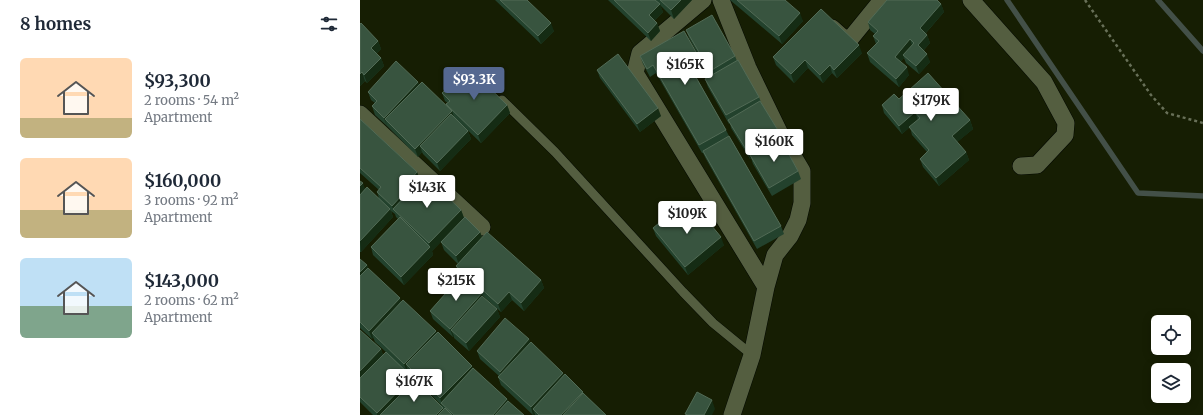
<!DOCTYPE html>
<html lang="en">
<head>
<meta charset="utf-8">
<style>
  :root { --surface:#fff; --page:#f2f2f3; --text:#1f2937; --muted:#747a83; --accent:#556890 }
  body { margin:0; font-family:Merriweather,serif; background:var(--page); color:var(--text); height:100vh; display:flex; flex-direction:column; font-size:15px; white-space:nowrap }
  * { box-sizing:border-box; margin:0 }
  p { font-size:13px; color:var(--muted) }
  .icon { flex:none; width:22px; height:22px; fill:none; stroke:currentColor; stroke-width:2; stroke-linecap:round; stroke-linejoin:round }
  .map { position:relative; flex:1; overflow:hidden }
  .side { display:flex; flex-direction:column; background:var(--surface); width:360px }
  .side>* { flex:none }
  .fabs { position:absolute; left:791px; top:315px; display:grid; gap:8px }
  .fabs a { display:grid; place-items:center; width:40px; height:40px; border-radius:6px; background:var(--surface); box-shadow:0 2px 10px #0003; font-size:20px }
  .price { position:absolute; translate:-50% -34px; padding:0 9px; border-radius:4px; background:#fff; color:#222; font-size:13px; line-height:26px; filter:drop-shadow(0 1px 2px #0008) }
  .price::after { content:''; position:absolute; left:50%; top:24px; width:12px; height:9px; margin-left:-6px; background:inherit; clip-path:polygon(0 0,100% 0,50% 100%) }
  .price.current { background:var(--accent); color:#fff }
  ul { padding:0; list-style:none }
  li { display:flex; align-items:center; gap:12px; height:100px; padding:0 20px }
  li span { display:grid; place-items:center; flex:none; width:112px; height:80px; border-radius:6px; color:#555 }
  li>.icon { margin-inline-start:auto }
  span .icon { width:48px; height:48px; fill:#fffc; stroke-width:1 }
  li b { font-size:17px }
  h2 { display:flex; justify-content:space-between; align-items:center; height:48px; padding:0 20px; font-size:17px }
  main { display:flex; flex:1; min-height:0 }
  .map>svg:first-child { display:block }
  .lines { fill:none; stroke-linecap:round; stroke-linejoin:round }
  .stream { stroke:#435048; stroke-width:5.5 }
  .service-casing { stroke:#030800; stroke-width:10 }
  .minor-casing { stroke:#030800; stroke-width:18 }
  .path { stroke:#687058; stroke-width:2.5; stroke-dasharray:3 3; stroke-linecap:butt }
  .service { stroke:#545e40; stroke-width:9 }
  .minor { stroke:#545e40; stroke-width:17 }
  .wall { fill:#23422d; fill-rule:evenodd }
  .shaded-wall { fill:#152c14 }
  .building { fill:#38543f; stroke:#526b56 }
</style>
</head>
<body>
<main>
<section class="side">
<h2>8 homes<svg class="icon" aria-label="filters" viewBox="0 0 24 24"><path d="M4 7h16M4 17h16"/><circle cx="9" cy="7" r="2"/><circle cx="15" cy="17" r="2"/></svg></h2>
<ul>
<li><span style="background:linear-gradient(#ffd9b3 75%,#c2b280 0)"><svg class="icon" aria-label="home" viewBox="0 0 24 24"><path d="M3 11l9-7 9 7M6 9v11h12V9"/></svg></span><div><b>$93,300</b><p>2 rooms · 54 m²</p><p>Apartment</p></div></li>
<li><span style="background:linear-gradient(#ffd9b3 65%,#c2b280 0)"><svg class="icon" aria-label="home" viewBox="0 0 24 24"><path d="M3 11l9-7 9 7M6 9v11h12V9"/></svg></span><div><b>$160,000</b><p>3 rooms · 92 m²</p><p>Apartment</p></div></li>
<li><span style="background:linear-gradient(#bfe0f5 60%,#7fa58c 0)"><svg class="icon" aria-label="home" viewBox="0 0 24 24"><path d="M3 11l9-7 9 7M6 9v11h12V9"/></svg></span><div><b>$143,000</b><p>2 rooms · 62 m²</p><p>Apartment</p></div></li>
</ul>
</section>
<div class="map">
<svg width="843" height="415" viewBox="0 0 843 415">
  <rect width="100%" height="100%" fill="#161e03"/>
  <g class="lines">
    <path class="stream" d="M647,0L778,193L843,196
      M798,0L843,51"/>
    <g class="service-casing">
      <path id="service" d="M142,100L195,152L323,292L353,323L392,355"/>
    </g>
    <g class="minor-casing">
      <path id="minor" d="M343,0L280,53L275,73L406,287
        M361,0L388,68L420,134L442,171V203L438,220L430,236L415,255L406,287L392,355L372,415
        M611,0L684,82L706,123L705,135L677,165L661,166
        M472,28L481,36L487,39L491,38L522,0
        M0,114L122,227"/>
    </g>
    <path class="path" d="M725,0L791,95L807,113L843,123"/>
    <use href="#service" class="service"/>
    <use href="#minor" class="minor"/>
  </g>
  <path class="wall" d="M135,0H167L194,31L181,44Z
    M248,0H332L314,19L300,5L303,12L294,21L297,23L300,31L291,41Z
    M370,0H425L443,21L422,44Z
    M581,4L584,12L566,33L567,35L570,43L564,50L570,62L559,74L546,63L544,58L540,62L549,75L539,87L510,62L507,53L516,44L513,36L515,34L510,30L508,22Z
    M0,24L18,41L21,49L16,54L21,58L24,66L7,83L5,81L0,86Z
    M326,30L375,56L377,61L399,97L402,105L419,132L422,140H421L438,171L441,179L412,196L393,164L391,158L390,159L371,128L370,123L369,124L348,87L345,79L350,76L329,38Z
    M336,52L339,60L330,66L366,130L369,136L421,226L424,234L397,249L346,159L343,153H342L296,73L290,77L283,64L280,56Z
    M502,53L477,78L472,73L463,83L448,68L434,83L416,65L413,57Z
    M237,70L301,116L280,132L240,78Z
    M58,82L59,85L87,107L86,104L88,103L85,101L82,93L147,105L150,113L121,143L94,117L108,131L111,139L80,171L63,154L62,152L58,157L27,126L15,115L12,106L15,103L11,100L8,92Z
    M539,99L610,120L613,129L597,142L606,152L609,160L579,186L563,167L560,159L567,152L552,135L550,127L542,134L524,113L522,105Z
    M0,119L57,172L60,180L101,210L104,218L72,251L73,255L44,285L13,255L11,247L38,219L36,217L35,214L31,211L33,217L1,252H0V181L5,190L19,198L17,192L19,190L0,173Z
    M334,220L364,245L328,275L296,236L293,228Z
    M120,232L122,237L181,280L184,288L164,311L152,300L141,312L123,296V297L137,309L140,317L109,351L94,338V336L93,337L73,319L70,311L101,276L99,274L96,266L98,264L84,250L81,242Z
    M0,259L7,265L8,268L41,302L77,333L113,368L147,399L148,401L164,415H13L0,402V330L21,349L23,355L26,352L15,342L13,337L12,339L0,328ZM30,355L47,372L48,371L49,372L81,405L82,407L54,382L52,377Z
    M169,339L170,343L204,375L246,415H175V414L173,415L141,385L138,377L139,376L120,359L117,351Z"/>
  <path class="shaded-wall" d="M321,0H332L314,19L311,10Z
    M300,4L303,12L292,23L289,15Z
    M581,4L584,12L563,36L560,28Z
    M440,13L443,21L422,44L419,36Z
    M191,23L194,31L181,44L178,36Z
    M297,23L300,31L291,41L288,33Z
    M567,35L570,43L561,53L558,45Z
    M550,39L553,48L543,55L544,58L538,65L535,57Z
    M18,41L21,49L14,56L11,48Z
    M499,45L502,53L477,78L474,70Z
    M567,54L570,62L559,74L556,66Z
    M21,58L24,66L7,83L4,75Z
    M445,60L448,68L434,83L431,74Z
    M470,65L472,73L463,83L460,75Z
    M547,67L549,75L539,87L536,79Z
    M2,72L5,81L0,86V74Z
    M58,82L61,90L25,119L27,126L24,118Z
    M147,105L150,113L121,143L118,135Z
    M298,108L301,116L280,132L277,124Z
    M92,111L95,120L60,146L62,152L58,157L55,149Z
    M555,112L558,120L542,134L539,126Z
    M610,120L613,129L595,144L592,136Z
    M108,131L111,139L80,171L77,163Z
    M419,132L422,140L392,158L390,155L391,158L390,159L387,151Z
    M606,152L609,160L579,186L576,178Z
    M57,172L60,180L33,209L32,206L50,180Z
    M3,183L6,191L0,198V186Z
    M30,209L33,217L1,252L0,241Z
    M101,210L104,218L72,251L73,255L44,285L41,277L70,247L69,243Z
    M120,232L123,240L99,265L96,256Z
    M361,237L364,245L328,275L325,267Z
    M7,265L10,273L0,284V272Z
    M181,280L184,288L164,311L161,303Z
    M149,292L152,300L141,312L138,304Z
    M122,293L125,302L91,330L94,336L93,337L90,329Z
    M40,298L42,306L12,333L13,337L12,339L9,331Z
    M137,309L140,317L109,351L106,343Z
    M76,331L79,339L46,364L48,371L47,372L44,364Z
    M169,339L172,348L143,380L140,372Z
    M21,349L24,358L0,382V371Z
    M112,366L115,374L82,404L80,398Z
    M203,373L206,381L173,409L175,414L173,415L171,407Z
    M52,377L55,385L25,415H17V413Z
    M223,392L226,400L212,415H201Z
    M147,399L150,408L143,415H133Z
    M352,400L355,409L352,415H344Z
    M83,408L86,415H76Z"/>
  <path class="building" d="M140,0H167L191,23L178,36Z
    M254,0H295L300,4L289,15L297,23L288,33Z
    M300,0H321L311,10Z
    M377,0H425L440,13L419,36Z
    M527,0H577L581,4L560,28L567,35L558,45L567,54L556,66L543,55L554,43L550,39L535,57L547,67L536,79L507,53L519,41L513,36L518,31L508,22Z
    M461,9L499,45L474,70L470,65L460,75L445,60L431,74L413,57Z
    M352,15L375,56L350,71L326,30Z
    M1,23L18,41L11,48L21,58L4,75L2,72L0,74V24Z
    M324,31L336,52L325,58L366,130L339,145L293,65L287,69L280,56Z
    M258,54L298,108L277,124L237,70Z
    M378,60L399,97L366,115L345,79Z
    M36,61L58,82L24,118L12,106L17,101L8,92Z
    M108,67L147,105L118,135L86,104L90,101L82,93Z
    M568,73L610,120L592,136L606,152L576,178L560,159L569,150L549,127L560,118L555,112L539,126L522,105L534,94L539,99Z
    M62,82L92,111L55,149L25,119Z
    M400,101L419,132L387,151L368,120Z
    M91,114L108,131L77,163L60,146Z
    M0,119L57,172L50,180L53,183L32,206L17,192L21,187L0,168Z
    M369,136L421,226L394,241L343,151Z
    M420,138L438,171L409,188L390,155Z
    M65,175L101,210L69,243L33,209Z
    M0,181L3,183L0,186Z
    M7,187L30,209L0,241V195Z
    M322,204L334,220L342,214L361,237L325,267L293,228Z
    M40,217L70,247L41,277L11,247Z
    M105,217L120,232L96,256L81,242Z
    M127,232L181,280L161,303L149,292L138,304L96,266Z
    M0,259L7,265L0,272Z
    M8,268L40,298L9,331L0,322V276Z
    M102,275L122,293L90,329L70,311Z
    M122,296L137,309L106,343L91,330Z
    M43,300L76,331L44,364L12,333Z
    M145,318L169,339L140,372L117,351Z
    M0,330L21,349L0,371Z
    M78,332L112,366L80,398L46,364Z
    M171,342L203,373L171,407L138,377Z
    M26,352L52,377L17,413L0,397V378Z
    M113,368L147,399L133,415H94L81,403Z
    M205,374L223,392L201,415H179L173,409Z
    M55,380L83,408L76,415H20Z
    M337,392L352,400L344,415H328L325,414Z
    M223,393L246,415H203Z
    M148,401L164,415H135Z
    M85,408L92,415H78Z"/>
</svg>
<div class="fabs">
<a><svg class="icon" aria-label="locate" viewBox="0 0 24 24"><circle cx="12" cy="12" r="6"/><path d="M12 2v4M12 18v4M2 12h4M18 12h4"/></svg></a>
<a><svg class="icon" aria-label="layers" viewBox="0 0 24 24"><path d="M12 4l9 5-9 5-9-5zM3 14l9 5 9-5"/></svg></a>
</div>
<b class="price" style="left:325px;top:86px">$165K</b>
<b class="price current" style="left:114px;top:101px">$93.3K</b>
<b class="price" style="left:571px;top:122px">$179K</b>
<b class="price" style="left:414px;top:163px">$160K</b>
<b class="price" style="left:67px;top:209px">$143K</b>
<b class="price" style="left:327px;top:235px">$109K</b>
<b class="price" style="left:96px;top:302px">$215K</b>
<b class="price" style="left:54px;top:403px">$167K</b>
</div>
</main>
</body>
</html>
